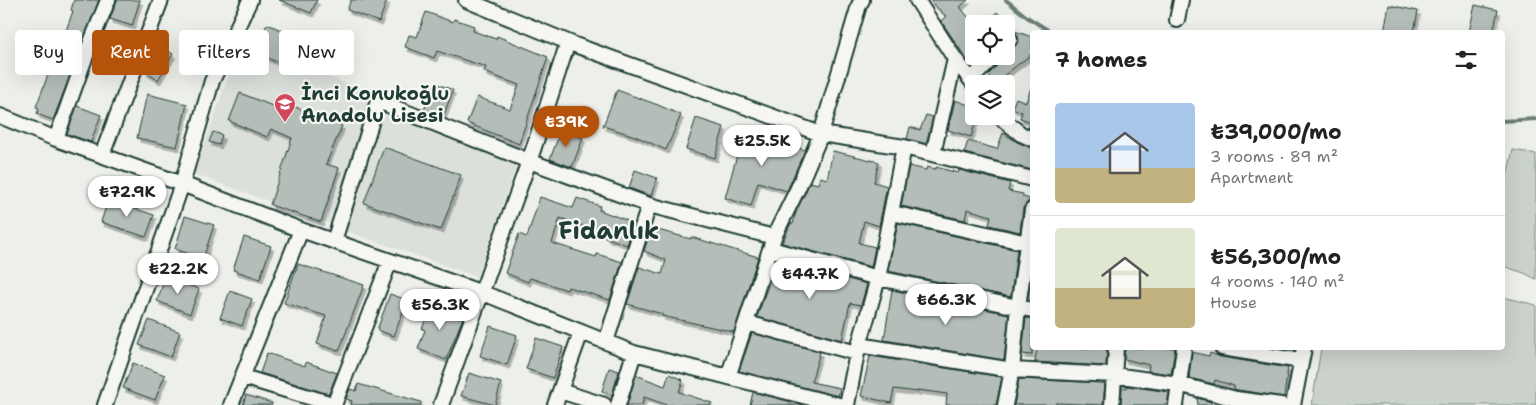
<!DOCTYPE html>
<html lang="en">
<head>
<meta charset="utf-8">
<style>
  :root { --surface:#fff; --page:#f2f2f2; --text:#222; --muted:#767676; --line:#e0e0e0; --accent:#b45309 }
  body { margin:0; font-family:"Shantell Sans",sans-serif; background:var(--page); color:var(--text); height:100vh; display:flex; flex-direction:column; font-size:19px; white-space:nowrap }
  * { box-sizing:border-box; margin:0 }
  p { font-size:16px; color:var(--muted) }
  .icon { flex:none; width:28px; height:28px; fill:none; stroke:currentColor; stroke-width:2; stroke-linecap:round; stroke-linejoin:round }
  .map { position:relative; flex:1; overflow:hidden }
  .drawer { position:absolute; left:1030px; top:30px; width:475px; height:320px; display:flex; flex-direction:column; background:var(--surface); border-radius:5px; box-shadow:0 5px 20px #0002 }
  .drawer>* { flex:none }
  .hud { position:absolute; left:15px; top:30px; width:475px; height:45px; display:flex; gap:10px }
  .tools { position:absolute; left:965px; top:15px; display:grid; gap:10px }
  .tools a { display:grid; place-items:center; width:50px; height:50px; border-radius:5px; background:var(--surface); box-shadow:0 5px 20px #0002; font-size:25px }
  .price { position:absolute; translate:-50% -42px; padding:0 11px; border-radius:18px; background:#fff; color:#222; font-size:16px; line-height:32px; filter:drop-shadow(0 1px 2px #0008) }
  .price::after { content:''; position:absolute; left:50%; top:30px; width:15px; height:11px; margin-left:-8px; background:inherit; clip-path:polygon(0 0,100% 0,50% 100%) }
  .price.on { background:var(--accent); color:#fff }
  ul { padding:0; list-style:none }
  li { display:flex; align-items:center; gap:15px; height:125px; padding:0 25px }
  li+li { border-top:1px solid var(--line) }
  li span { display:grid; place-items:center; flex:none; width:140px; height:100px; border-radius:5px; color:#555 }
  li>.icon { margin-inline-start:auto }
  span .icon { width:60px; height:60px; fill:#fffc; stroke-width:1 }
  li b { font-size:21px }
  h2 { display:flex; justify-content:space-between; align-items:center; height:60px; padding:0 25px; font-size:21px }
  .tag { padding:0 18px; border-radius:5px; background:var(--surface); box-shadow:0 5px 20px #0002; font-size:18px; line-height:45px }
  .tag.on { background:var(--accent); color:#fff }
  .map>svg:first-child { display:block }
  .built { fill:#dce0db }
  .green { fill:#cbd2cc; stroke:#758880 }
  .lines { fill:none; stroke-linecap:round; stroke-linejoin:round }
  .stream { stroke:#6c7e77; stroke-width:4 }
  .building { fill:#b4bdb8; stroke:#1f3d34; filter:url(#shadow) }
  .minor-casing { stroke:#1f3d34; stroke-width:18 }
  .minor { stroke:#f6f6f2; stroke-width:14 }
  .labels { text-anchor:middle; stroke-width:4.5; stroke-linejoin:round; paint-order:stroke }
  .poi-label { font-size:19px; font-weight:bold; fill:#1f3d34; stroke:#f6f6f2; text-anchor:start }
  .district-label { font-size:24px; font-weight:bold; fill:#1f3d34; stroke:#f6f6f2 }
</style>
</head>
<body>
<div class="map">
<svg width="1536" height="405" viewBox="0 0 1536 405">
  <defs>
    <filter id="shadow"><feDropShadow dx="2.5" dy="4" stdDeviation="0" flood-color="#0004"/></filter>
  </defs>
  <rect width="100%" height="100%" fill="#edefea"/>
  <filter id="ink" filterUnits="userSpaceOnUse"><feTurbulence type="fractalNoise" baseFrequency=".02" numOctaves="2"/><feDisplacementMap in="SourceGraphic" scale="10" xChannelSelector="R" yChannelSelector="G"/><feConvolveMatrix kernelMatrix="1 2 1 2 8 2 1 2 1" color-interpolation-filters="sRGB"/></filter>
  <g filter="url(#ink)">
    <path class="built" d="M240,43L374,94L331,224L194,174Z
      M383,110L518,161L477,277L346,231Z"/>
    <path class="green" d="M1513,150L1536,154V279L1524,273L1503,266V192Z
      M1503,297L1536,305V405H1312L1321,348H1502Z"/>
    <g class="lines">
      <path class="stream" d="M1006,0L1027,17L1051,32
        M1502,121L1536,119"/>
    </g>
    <path class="building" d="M74,0H99L53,120L37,114L39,108L36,107L55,56H54L60,38L63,39L73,11L71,10Z
      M117,0H140L132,26L110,19Z
      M279,0H317L311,13Z
      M351,0H387L379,22L347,10Z
      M929,0H968L960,7L974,24V56H982L972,67L941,21L946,16Z
      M1389,5L1418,11L1414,32H1384Z
      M1475,5L1498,10L1493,32H1469Z
      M426,12L453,22L454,19L474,26L473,31L496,39L497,36L548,57L519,144L467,123L477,97L510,109L519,85L484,72L486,67L437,51L434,58L405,47L409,35L417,37Z
      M997,12L1008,24H984Z
      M267,24L298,37L287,66L255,53Z
      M1006,28L1032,37V54L994,83L988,75L1000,62L1003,56H1006V52L1012,49L1019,41L1016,33L1012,30L1006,31Z
      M159,46L173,54L158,80L145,72Z
      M435,83L453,90L443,117L424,110Z
      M1031,88H1032V130L1028,128L1031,122L1020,118L1022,112L1012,108L1016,98L1026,102Z
      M617,90L658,105L681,115L666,150L635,136L603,126Z
      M240,93L275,107L278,100L342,126L326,164L339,168L321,222L270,205L292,138L271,129L267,137L229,121Z
      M147,94L187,104L177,147L137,138Z
      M955,100L974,107V116H977L971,137L948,130Z
      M77,106L101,115L91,142L67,134Z
      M926,115L933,117L926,144L907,139L910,127L920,130Z
      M696,118L724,127L715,158L686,149Z
      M561,130L583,138L572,167L550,159Z
      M744,130L773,138L772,140L805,150L787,191L758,182L751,206L725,198Z
      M213,132L222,135L219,145L209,142Z
      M1003,133L1017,142L1032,148V170L964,153L968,141L997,149Z
      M384,147L461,175L441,230L364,203Z
      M833,151L879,162L874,182L887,186L879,226L864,221L859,243L875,247L871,267L782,243L791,223L793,224L796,212L810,182L818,184L820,177L827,179Z
      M909,166L926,170L927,167L936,169V167L958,173L959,170L1010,183L1008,191L1023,194V197L1030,199L1023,208L1020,232L989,225L991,216L967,209L965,220L901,206Z
      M635,170L657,178L651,196L629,188Z
      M540,197L573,208L577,198L600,206L599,210L634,223L627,245L605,237L607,234L560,218L552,243L596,257L597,254L622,262L610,300L568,287L567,290L530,278L528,282L505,273L519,234L527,237Z
      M108,200L154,215L146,237L101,222Z
      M185,216L214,225L203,259L175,249Z
      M898,223L1017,250L1011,297L888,271Z
      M651,228L691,239V237L758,257L734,332L662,316V314L627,304L639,267L662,274L666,260L644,251Z
      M244,237L271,246L260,279L233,270Z
      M777,260L867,284L861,305L850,303L842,340L757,317Z
      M298,264L364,285L339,351L317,344L326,316L284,303Z
      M1032,268V301L1028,300Z
      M166,276L199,289L190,314L157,301Z
      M892,290L1009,314L1004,360L884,340Z
      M230,291L252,299L242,326L220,318Z
      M390,294L407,300L394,336L377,330Z
      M432,303L464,315L446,360L418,349L425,330L422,329Z
      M1026,318H1032V355L1022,354Z
      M149,320L180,332L171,357L139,345Z
      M490,326L517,335L507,365L480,356Z
      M752,333L820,352L811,382L840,388L838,396L739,371Z
      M536,338L563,347L553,378L526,369Z
      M1037,348H1107L1106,366L1035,362Z
      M1125,348H1175L1171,374L1148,371L1149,365L1124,359Z
      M1192,352L1209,356L1210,353L1221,357L1288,368L1284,397L1238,390L1234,389V386L1215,380L1214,384L1189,378Z
      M267,353L305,366L306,362L337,373L329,394L260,373Z
      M870,356L1002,377L996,405H946L947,394L918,390V392L894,389L891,403L861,396Z
      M133,363L165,375L155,400L123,388Z
      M609,368L619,371L612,395L602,391Z
      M469,373L501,383L495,405L461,396Z
      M669,374L683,380L679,392L712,403L711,405H667L644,397L642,405H627L636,375L665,386Z
      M1019,379L1105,383L1103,405L1056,403V405H1014Z
      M358,384L421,402V405H351L352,401L346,399L350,389L356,391Z
      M1127,386L1169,392L1167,405H1121L1122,387L1127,388Z
      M753,392L803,405H750Z
      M246,395L272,403V405H243Z
      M1197,398L1211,402V405H1198Z"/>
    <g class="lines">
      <g class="minor-casing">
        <path id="minor" d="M466,0L575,45L821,134L904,147L1032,179
          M917,0L955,59L974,84
          M1177,20L1181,0
          M1006,43L1010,39
          M971,80L994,56
          M0,116L56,139L182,184L301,230L483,293L634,353L839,405
          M999,116L1021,134L1032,139
          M56,139L89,47L108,0
          M933,154L955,59
          M102,155L161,0
          M892,213L1032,244
          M334,241L378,101L529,161L649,205L774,237
          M771,249L878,278L1032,310
          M747,323L857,353
          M606,342L649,205
          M859,345L1012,370L1114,375L1178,384L1236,399L1281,405
          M1222,348L1301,361
          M243,377L335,405
          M728,377L774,237L798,188L821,134L859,5L862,0
          M560,391L604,405
          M105,405L182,184L212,81L250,0
          M231,405L301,230
          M334,405L390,261
          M441,405L533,150L568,42
          M555,405L581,332
          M618,405L634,353
          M847,405L857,353L878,278L904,147
          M1005,405L1012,370L1018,307L1032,210
          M1112,405L1116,348
          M1176,405L1184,348
          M1293,405L1304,348"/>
      </g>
      <use href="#minor" class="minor"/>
    </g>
  </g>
  <defs>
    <g id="school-pin" transform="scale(1.125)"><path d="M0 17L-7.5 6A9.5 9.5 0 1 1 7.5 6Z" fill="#d1495b" stroke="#f6f6f2"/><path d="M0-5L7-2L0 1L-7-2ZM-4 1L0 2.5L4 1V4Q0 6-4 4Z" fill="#fff"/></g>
  </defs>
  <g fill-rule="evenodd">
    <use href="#school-pin" x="285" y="104"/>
  </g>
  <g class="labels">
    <g class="poi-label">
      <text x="301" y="100">İnci Konukoğlu<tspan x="301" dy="22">Anadolu Lisesi</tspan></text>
    </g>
    <g class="district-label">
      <text x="609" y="239">Fidanlık</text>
    </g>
  </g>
</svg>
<div class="tools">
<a><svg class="icon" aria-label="locate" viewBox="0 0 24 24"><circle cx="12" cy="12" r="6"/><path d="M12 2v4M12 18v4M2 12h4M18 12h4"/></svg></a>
<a><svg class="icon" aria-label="layers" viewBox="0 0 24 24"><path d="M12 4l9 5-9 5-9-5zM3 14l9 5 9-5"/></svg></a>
</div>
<b class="price on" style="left:566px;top:148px">₺39K</b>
<b class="price" style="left:762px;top:167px">₺25.5K</b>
<b class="price" style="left:127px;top:218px">₺72.9K</b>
<b class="price" style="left:178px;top:295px">₺22.2K</b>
<b class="price" style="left:810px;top:300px">₺44.7K</b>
<b class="price" style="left:946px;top:326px">₺66.3K</b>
<b class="price" style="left:440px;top:331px">₺56.3K</b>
<div class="hud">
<a class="tag">Buy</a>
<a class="tag on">Rent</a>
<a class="tag">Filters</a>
<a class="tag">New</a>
</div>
<section class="drawer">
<h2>7 homes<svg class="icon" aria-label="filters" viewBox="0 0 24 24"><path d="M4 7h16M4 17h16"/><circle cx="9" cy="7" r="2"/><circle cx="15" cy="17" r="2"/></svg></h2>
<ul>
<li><span style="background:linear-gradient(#a9c7e8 65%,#c2b280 0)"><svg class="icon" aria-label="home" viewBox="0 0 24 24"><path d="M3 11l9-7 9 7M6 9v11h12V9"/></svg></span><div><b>₺39,000/mo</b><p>3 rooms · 89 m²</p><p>Apartment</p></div></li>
<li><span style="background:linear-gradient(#dfe7d0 60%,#c2b280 0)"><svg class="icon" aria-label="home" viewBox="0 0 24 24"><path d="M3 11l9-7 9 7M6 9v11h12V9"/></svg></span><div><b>₺56,300/mo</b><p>4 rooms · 140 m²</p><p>House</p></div></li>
</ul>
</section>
</div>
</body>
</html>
